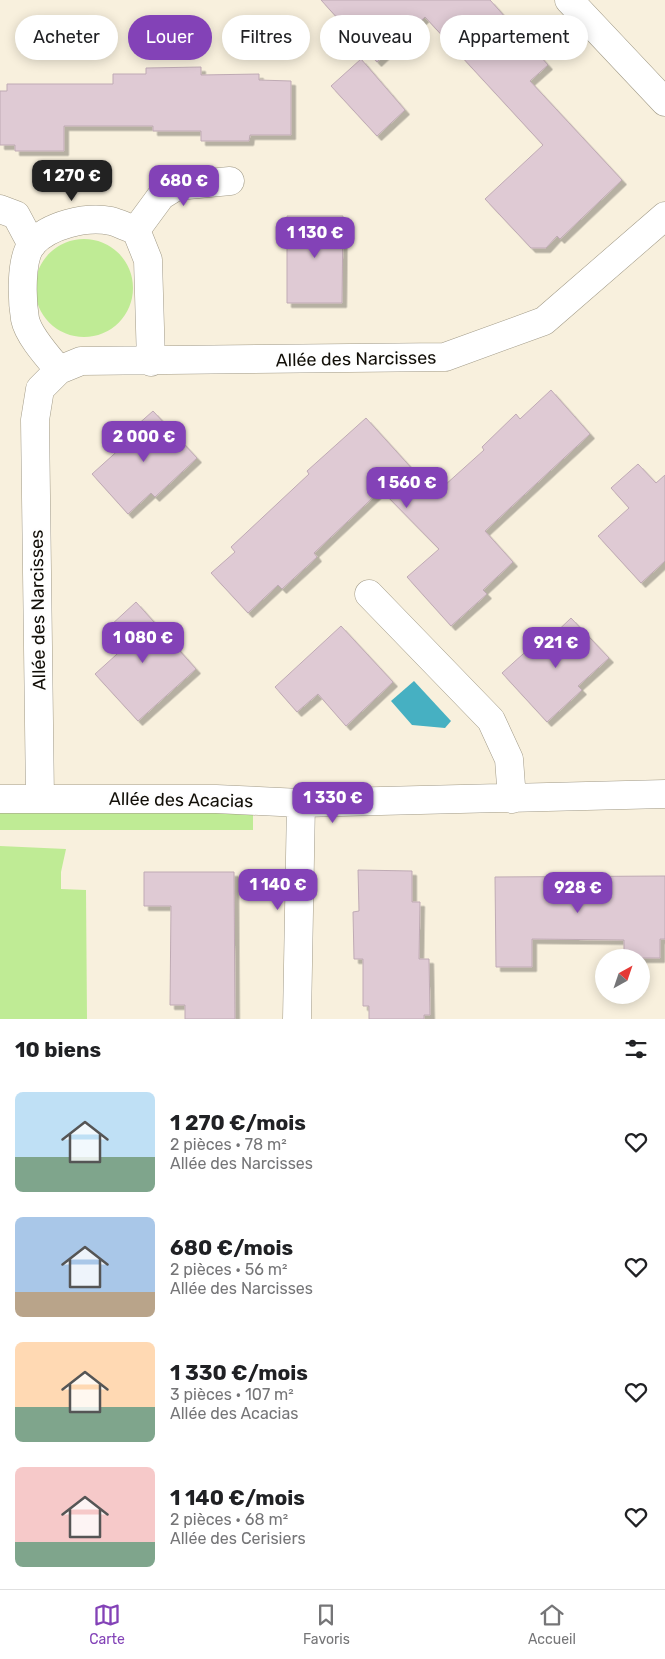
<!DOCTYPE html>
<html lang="fr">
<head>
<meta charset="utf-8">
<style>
  :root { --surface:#fff; --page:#f2f2f2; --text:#202124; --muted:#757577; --line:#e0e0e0; --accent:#8342b7 }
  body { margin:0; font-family:Rubik,sans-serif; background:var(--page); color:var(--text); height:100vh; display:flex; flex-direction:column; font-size:19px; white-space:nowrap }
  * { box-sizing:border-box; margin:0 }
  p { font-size:16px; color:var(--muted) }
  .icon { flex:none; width:28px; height:28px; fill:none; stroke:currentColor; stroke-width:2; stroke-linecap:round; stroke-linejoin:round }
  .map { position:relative; height:1019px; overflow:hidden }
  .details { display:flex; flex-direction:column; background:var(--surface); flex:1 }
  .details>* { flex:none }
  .guide { position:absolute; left:15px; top:15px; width:635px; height:45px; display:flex; gap:10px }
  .needle { width:32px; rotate:40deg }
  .buttons { position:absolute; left:595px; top:949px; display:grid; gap:10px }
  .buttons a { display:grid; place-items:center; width:55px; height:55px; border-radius:50%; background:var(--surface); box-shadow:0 2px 12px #0003; font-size:25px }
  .price { position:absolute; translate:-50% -42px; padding:0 11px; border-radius:10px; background:var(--accent); color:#fff; font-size:16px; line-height:32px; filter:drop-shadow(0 1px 2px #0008) }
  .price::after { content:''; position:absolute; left:50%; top:30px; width:15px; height:11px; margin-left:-8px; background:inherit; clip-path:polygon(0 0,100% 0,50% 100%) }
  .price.active { background:#222; color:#fff }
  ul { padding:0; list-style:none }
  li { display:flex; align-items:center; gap:15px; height:125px; padding:0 15px }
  li span { display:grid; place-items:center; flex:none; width:140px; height:100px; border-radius:8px; color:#555 }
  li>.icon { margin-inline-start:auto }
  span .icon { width:60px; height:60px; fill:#fffc; stroke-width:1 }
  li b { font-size:21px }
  h2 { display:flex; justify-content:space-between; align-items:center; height:60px; padding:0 15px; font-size:21px }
  .pill { padding:0 18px; border-radius:22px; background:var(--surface); box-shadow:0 2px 12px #0003; font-size:18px; line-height:45px }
  .pill.active { background:var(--accent); color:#fff }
  .tabs { display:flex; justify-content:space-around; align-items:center; height:70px; border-top:1px solid var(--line); background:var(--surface); font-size:14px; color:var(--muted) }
  .tabs a { display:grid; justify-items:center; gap:2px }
  .tabs .active { color:var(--accent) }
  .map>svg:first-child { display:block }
  .green { fill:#bfeb95 }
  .water { fill:#46b0c2 }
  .building { fill:#dfcad4; stroke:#bfaab4; filter:url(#shadow) }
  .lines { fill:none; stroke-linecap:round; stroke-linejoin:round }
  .minor-casing { stroke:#a19a87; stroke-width:29 }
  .minor { stroke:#fff; stroke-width:28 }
  .labels { text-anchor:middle; stroke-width:5; stroke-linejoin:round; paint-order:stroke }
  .street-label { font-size:18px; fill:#120f08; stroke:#fefefe }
</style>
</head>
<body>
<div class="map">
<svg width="665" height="1019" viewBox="0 0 665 1019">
  <defs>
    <filter id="shadow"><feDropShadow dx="4.5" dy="4.5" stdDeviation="0" flood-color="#0004"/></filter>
  </defs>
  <rect width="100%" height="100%" fill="#f8f0dd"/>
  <path class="green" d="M35 288a49 49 0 1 1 98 0a49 49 0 1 1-98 0Z
    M0,811H253V830H0Z
    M0,846L66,849L61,872V889L86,890L87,1019H0Z"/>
  <path class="water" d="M414,681L451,721L445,728L412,725L391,701Z"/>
  <path class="building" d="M321,0H490L548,65L530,81L622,180L560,239L557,236L546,248H531L485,199L543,145L425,17L377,62Z
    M361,59L405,110L377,136L331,86Z
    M201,67V75L259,74V80L291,81V135H250L249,141H201V131H153V126H64V151H15V145H0V91H7V84H113V74H146V68Z
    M287,216H343L342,303H287Z
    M551,390L590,434L485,531L513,562L483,590L487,594L451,626L407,577L439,549L381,490L314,553L317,557L282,589L278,585L248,613L211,573L235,552L231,547L309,474L307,471L366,418L435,494L484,450L482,447L516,414L520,419Z
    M153,411L197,458L155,497L151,493L128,514L92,474L123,446L118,442Z
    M638,464L656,483L665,475V561L641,583L598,536L629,508L611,488Z
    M136,602L196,669L138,721L95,674L127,645L110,626Z
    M571,618L609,658L578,686L582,690L547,722L502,673L544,635L548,640Z
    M341,626L393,682L346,726L318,694L297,712L275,687Z
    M358,870L412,871V902H420L419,959H429L430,1015H424V1019H369V1006H363V959H354L353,912L359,911Z
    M144,872H234L235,1019H185V1005H170L171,906H144Z
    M665,876V939H660V958H624V940L532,939V967H496L495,877Z"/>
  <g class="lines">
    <g class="minor-casing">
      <path id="minor" d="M569,0L665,102
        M0,209L16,215L32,245
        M136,230L161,196L177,186L230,181
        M59,370C48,357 28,335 25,319C22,301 20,259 32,244C49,225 86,216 111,221C119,223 128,228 136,230L148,260L151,362
        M369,594L491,720L509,759L512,799
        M0,799H216L301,803L665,794
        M40,799L35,420L40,389L59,370L81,361L445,357L544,321L665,216
        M297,1019L301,803"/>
    </g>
    <use href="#minor" class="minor"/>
  </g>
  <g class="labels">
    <g class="street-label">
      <text transform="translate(356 359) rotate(-1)" y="6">Allée des Narcisses</text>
      <text transform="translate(38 610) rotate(-91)" y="6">Allée des Narcisses</text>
      <text transform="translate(181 800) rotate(1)" y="6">Allée des Acacias</text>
    </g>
  </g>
</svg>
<div class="buttons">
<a><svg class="needle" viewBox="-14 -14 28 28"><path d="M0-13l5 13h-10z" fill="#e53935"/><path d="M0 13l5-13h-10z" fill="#757577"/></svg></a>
</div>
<b class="price active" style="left:72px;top:202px">1 270 €</b>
<b class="price" style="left:184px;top:207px">680 €</b>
<b class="price" style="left:315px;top:259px">1 130 €</b>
<b class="price" style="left:144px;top:463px">2 000 €</b>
<b class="price" style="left:407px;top:509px">1 560 €</b>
<b class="price" style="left:143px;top:664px">1 080 €</b>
<b class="price" style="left:556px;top:669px">921 €</b>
<b class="price" style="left:333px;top:824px">1 330 €</b>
<b class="price" style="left:278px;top:911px">1 140 €</b>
<b class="price" style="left:578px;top:914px">928 €</b>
<div class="guide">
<a class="pill">Acheter</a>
<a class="pill active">Louer</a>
<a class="pill">Filtres</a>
<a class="pill">Nouveau</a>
<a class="pill">Appartement</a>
</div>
</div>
<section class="details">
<h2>10 biens<svg class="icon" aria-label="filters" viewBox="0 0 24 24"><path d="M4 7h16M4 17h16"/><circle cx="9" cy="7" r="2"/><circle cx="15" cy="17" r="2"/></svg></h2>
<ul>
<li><span style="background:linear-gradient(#bfe0f5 65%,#7fa58c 0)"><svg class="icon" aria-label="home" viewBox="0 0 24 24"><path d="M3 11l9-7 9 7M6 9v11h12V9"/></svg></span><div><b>1 270 €/mois</b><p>2 pièces · 78 m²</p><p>Allée des Narcisses</p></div><svg class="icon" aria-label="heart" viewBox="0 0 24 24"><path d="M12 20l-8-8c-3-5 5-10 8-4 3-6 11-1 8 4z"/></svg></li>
<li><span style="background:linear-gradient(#a9c7e8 75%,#b9a48a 0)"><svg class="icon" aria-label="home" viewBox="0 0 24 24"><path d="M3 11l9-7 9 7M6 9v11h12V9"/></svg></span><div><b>680 €/mois</b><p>2 pièces · 56 m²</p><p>Allée des Narcisses</p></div><svg class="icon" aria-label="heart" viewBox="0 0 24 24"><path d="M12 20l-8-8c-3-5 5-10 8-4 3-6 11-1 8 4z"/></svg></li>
<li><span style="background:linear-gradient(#ffd9b3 65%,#7fa58c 0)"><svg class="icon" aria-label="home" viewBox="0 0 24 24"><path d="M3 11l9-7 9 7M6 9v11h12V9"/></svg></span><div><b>1 330 €/mois</b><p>3 pièces · 107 m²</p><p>Allée des Acacias</p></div><svg class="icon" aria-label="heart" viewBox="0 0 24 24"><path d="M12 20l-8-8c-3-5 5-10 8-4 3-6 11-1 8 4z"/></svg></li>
<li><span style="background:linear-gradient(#f6c9c9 75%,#7fa58c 0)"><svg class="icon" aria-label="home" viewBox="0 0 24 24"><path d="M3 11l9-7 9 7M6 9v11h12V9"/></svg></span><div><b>1 140 €/mois</b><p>2 pièces · 68 m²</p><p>Allée des Cerisiers</p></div><svg class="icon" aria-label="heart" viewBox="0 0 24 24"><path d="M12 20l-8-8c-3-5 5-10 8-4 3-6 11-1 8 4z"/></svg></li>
</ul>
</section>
<nav class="tabs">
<a class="active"><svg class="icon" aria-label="map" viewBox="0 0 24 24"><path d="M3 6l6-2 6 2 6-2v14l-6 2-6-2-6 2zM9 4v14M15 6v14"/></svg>Carte</a>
<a><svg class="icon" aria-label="saved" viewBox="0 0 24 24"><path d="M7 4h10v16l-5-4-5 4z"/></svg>Favoris</a>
<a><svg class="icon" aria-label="home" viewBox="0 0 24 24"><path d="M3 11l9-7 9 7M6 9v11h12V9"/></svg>Accueil</a>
</nav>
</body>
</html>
